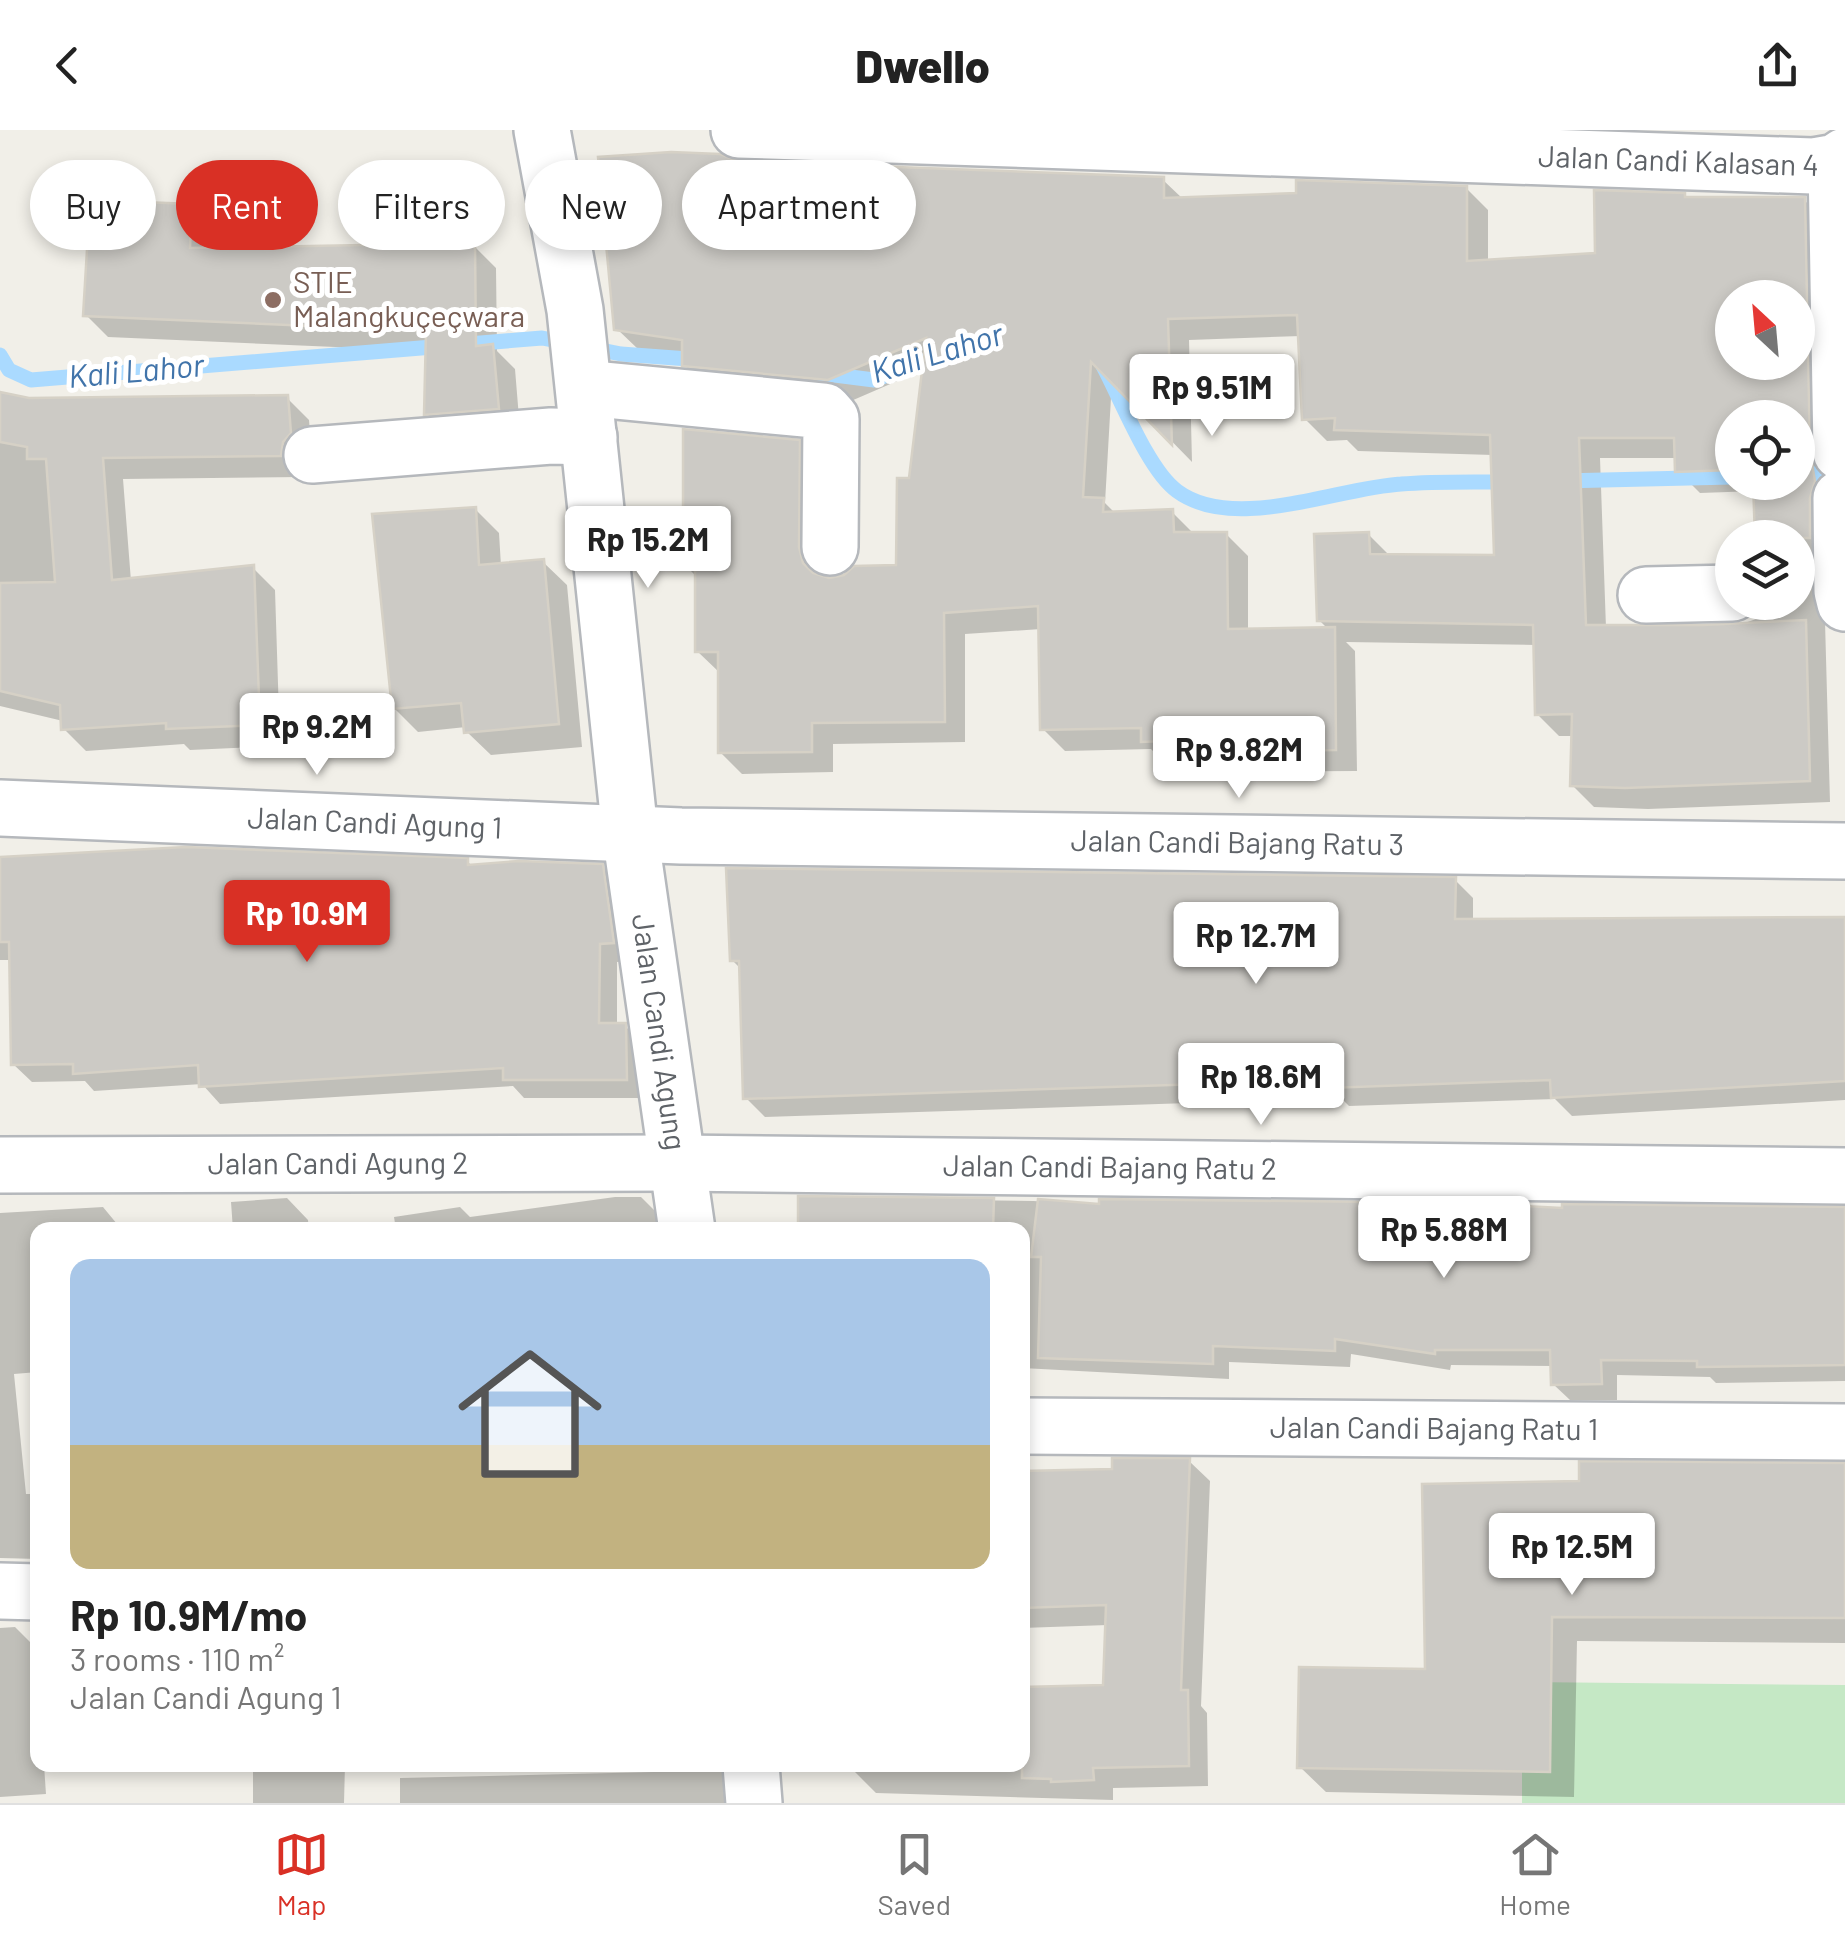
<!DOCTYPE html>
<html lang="en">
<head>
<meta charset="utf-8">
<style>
  :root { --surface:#fff; --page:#f2f2f2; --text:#222; --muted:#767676; --line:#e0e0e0; --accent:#d93025 }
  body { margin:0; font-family:Barlow,sans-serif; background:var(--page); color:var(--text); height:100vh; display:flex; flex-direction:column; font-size:38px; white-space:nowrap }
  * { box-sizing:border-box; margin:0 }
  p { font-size:32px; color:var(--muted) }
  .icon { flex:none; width:55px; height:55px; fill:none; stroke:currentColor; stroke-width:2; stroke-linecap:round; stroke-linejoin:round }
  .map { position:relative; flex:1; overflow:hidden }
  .panel { position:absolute; left:30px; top:1092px; width:1000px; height:550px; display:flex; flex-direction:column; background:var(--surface); border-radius:20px; box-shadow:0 5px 15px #0003 }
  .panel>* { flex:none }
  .top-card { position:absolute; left:30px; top:30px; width:1000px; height:90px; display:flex; gap:20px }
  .needle { width:65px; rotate:334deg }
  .tools { position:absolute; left:1715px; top:150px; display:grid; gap:20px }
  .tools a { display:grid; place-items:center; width:100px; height:100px; border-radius:50%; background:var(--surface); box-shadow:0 5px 15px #0003; font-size:50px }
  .price { position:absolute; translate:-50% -85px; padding:0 22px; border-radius:10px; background:#fff; color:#222; font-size:32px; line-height:65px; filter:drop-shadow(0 2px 5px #0008) }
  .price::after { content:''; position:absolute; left:50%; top:60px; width:30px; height:22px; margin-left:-15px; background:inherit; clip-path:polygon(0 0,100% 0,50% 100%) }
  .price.active { background:var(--accent); color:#fff }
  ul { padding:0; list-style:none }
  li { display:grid; align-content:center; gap:20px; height:530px; padding:0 40px }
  li span { display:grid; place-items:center; height:310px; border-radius:20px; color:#555 }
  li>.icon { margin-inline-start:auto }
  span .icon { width:180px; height:180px; fill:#fffc; stroke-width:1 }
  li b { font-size:42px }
  .pill { padding:0 35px; border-radius:45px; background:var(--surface); box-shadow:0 5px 15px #0003; font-size:35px; line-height:90px }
  .pill.active { background:var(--accent); color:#fff }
  header { display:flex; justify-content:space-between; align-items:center; height:130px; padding:0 40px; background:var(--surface); font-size:45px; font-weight:800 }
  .dock { display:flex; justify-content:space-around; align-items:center; height:140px; border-top:2px solid var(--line); background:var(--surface); font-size:28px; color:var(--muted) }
  .dock a { display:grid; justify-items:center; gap:5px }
  .dock .active { color:var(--accent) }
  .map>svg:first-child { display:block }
  .green { fill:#c5e8c5 }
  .shadow { fill:#0003; fill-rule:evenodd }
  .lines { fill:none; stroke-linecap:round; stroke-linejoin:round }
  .stream { stroke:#aadaff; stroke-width:15 }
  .building { fill:#cccac5; stroke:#d6d1c6; stroke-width:2.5; fill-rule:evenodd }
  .minor-casing { stroke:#b5b8bc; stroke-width:60 }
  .minor { stroke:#fff; stroke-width:55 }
  .education-dot { fill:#8d6e63; stroke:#fff; stroke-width:4 }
  .labels { text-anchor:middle; stroke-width:10; stroke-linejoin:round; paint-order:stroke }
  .street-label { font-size:30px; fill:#5f6368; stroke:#fff }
  .education-label { font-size:30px; fill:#785e54; stroke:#fff; text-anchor:start }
  .water-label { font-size:32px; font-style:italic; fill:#4174aa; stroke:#fff }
</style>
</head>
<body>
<header><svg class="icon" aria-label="back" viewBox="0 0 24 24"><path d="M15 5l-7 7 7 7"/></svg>Dwello<svg class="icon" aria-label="share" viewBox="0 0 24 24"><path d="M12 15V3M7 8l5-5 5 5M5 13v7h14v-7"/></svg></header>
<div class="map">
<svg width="1845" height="1673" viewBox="0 0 1845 1673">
  <rect width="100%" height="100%" fill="#f1efe8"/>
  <path class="green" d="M1522,1552L1845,1555V1673H1522Z"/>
  <path class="shadow" d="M737,34L1163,50L1183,69L1466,58L1488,80V132L1597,126L1684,65L1688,69L1804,70L1826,91L1831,346L1824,455L1830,672L1648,679L1594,677L1572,655L1574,606H1559L1537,584L1536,515L1346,512L1355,521L1357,641L1216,642L1205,632L1165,633L1151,619L1065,621L1043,599L1041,499L965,504V612L833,614V642L742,644L720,622V543L697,521V447L685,435L798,312L820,334L822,449L829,451L898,438L925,239L851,271L707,257L685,235V228L639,220L616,198ZM1732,168H1798V232H1732ZM1301,206L1305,289L1327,311L1347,310L1358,321L1493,325L1497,427H1391L1368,404L1319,490L1329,500L1248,501V426L1226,404L1195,405L1172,382L1116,384L1105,373L1112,250L1192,332L1189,210ZM1732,288H1798V352H1732ZM1600,328H1677L1678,341L1700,363L1756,361L1798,408V472H1763L1759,488L1733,497L1606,498Z
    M191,77L214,99L212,120L474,116L496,138L497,221L515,239L520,300L449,306L427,284L428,221L108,207L86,185Z
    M0,264L29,270L287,268L309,290L312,326L302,347L123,349L131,451L253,438L275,460L280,616L190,620L184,614L86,621L64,599L63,591L0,576Z
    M475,379L499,403L501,436L543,432L567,455L582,617L491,625L467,602L466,597L418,602L394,578Z
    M0,728L467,731L473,737H602L620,755L631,831L617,832V896H625L643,914L644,968H524L513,956L220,974L202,954L94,961L85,951L32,952L13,934L12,830H0Z
    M1455,750L1473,768V791L1845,790V970L1572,986L1555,969L1349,976L1341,968L765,987L746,968L742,840L732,830Z
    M615,1067H641L663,1089L665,1100H396L394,1087L460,1077L470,1087Z
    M287,1068L308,1090L309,1100H233L231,1072Z
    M800,1068L1034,1071L1102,1077L1845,1080V1251L1716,1253L1710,1247L1617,1245V1270H1570L1553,1254V1236L1451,1235L1450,1240L1351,1224L1350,1237L1229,1232V1249L1022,1238V1100H800Z
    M103,1077L122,1100H38V1242L14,1244L26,1364H38V1429L0,1428V1083Z
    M1189,1331L1210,1351L1201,1576L1207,1583L1208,1656L1113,1658V1670L876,1663L855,1642V1635H1022L1106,1557L1108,1495L1022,1498V1344L1114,1341Z
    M1845,1336V1513L1577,1511L1574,1667L1326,1662L1300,1637L1427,1542L1581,1354Z
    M15,1497L38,1520V1635H44L46,1664L0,1667V1498Z
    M253,1635H345L344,1673H253Z
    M653,1635H726L738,1673H400V1648L653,1642Z"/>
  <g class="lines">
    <path class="stream" d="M591,218L621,224L702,230
      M0,225L9,240L31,250L542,208L568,213
      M1103,236C1121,269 1148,340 1177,361C1234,403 1336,358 1401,354C1436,351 1472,352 1508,352
      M819,243L874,250L941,225
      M1798,345L1843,342
      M1561,351L1732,347"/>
  </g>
  <path class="building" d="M671,22L720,24L738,31L1164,47V68L1296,63V50L1467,56V131L1595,123L1594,60L1685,63V67H1805L1810,323L1815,351L1810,368V408H1755L1753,352H1798V288H1732V340L1675,342L1674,308H1579L1586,495H1703L1806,490L1810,651L1625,658L1570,656L1572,584L1535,585L1533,495L1317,491L1314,404L1369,402L1370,424L1494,425L1490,305L1334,300L1335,288L1302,290L1297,185L1168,189L1172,315L1091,232L1083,367L1104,368L1103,382L1173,379L1174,402H1227L1228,499L1335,497L1336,620L1191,622V610L1141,612V598L1040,600L1038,476L944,483L945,592L812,593V622L718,623V522H695V436H683V299L800,310L799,417L803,433L813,443L829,448L844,445L854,436L896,435L897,348H909L926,208L828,250L682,236V210L614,200L598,27ZM1732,168H1798V232H1732Z
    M90,70L192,74L190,118L475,113L476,216L493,214L499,279L424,285L426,201L83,186Z
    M0,262L29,268L288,265L291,303L283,312L281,326L103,328L112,450L254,435L260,595L166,599V593L61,600L60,575L0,561V453L55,452L46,329H27V317L0,312Z
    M476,377L479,435L544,429L559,594L464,603L461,573L392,579L372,384Z
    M186,717L468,728V735L519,731L603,734L614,813L600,814L599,893H626L627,950H503V938L199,957L198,935L73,944V934L11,935L9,812H0V727Z
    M726,738L1456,747L1455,789L1845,787V951L1551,968L1550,950L1328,958L1327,950L743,969L739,831H730Z
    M798,1066L994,1068L993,1100H798Z
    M1038,1069L1099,1074V1069L1468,1073L1562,1078V1074L1845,1077V1235L1697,1237V1231L1601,1230L1602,1254L1551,1255L1550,1220H1435V1224L1335,1209V1221L1213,1216V1234L1038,1228L1041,1127H1031Z
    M1112,1328H1190L1181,1560H1188L1189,1636L1093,1638L1094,1650L1051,1652V1649L1022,1648V1557L1103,1555L1106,1475L1022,1478V1341L1112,1339Z
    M1579,1331L1845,1333V1488L1552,1487L1550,1642L1297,1638L1299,1537L1425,1539L1422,1354L1579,1351Z"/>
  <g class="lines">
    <g class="minor-casing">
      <g id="minor">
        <path id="s1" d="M542,0L575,180L630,703L687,1100"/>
        <path id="s2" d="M739,0L1813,36L1836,32L1845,26"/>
        <path d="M1836,32L1841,322"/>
        <path d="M584,258L824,281L831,289L830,417"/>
        <path d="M312,325L551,306L589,307"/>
        <path d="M1841,368L1842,461L1845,473"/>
        <path d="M1646,465L1732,463"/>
        <path id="s3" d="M0,678L681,706L1845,721"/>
        <path id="s4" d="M0,1035L675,1033L1845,1046"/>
        <path id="s5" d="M1022,1296L1845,1302"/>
        <path d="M0,1461L38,1462"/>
        <path d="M751,1635L754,1673"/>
      </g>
    </g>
    <use href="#minor" class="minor"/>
  </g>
  <circle class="education-dot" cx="273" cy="170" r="10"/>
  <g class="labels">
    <g class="street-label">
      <text dy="10" stroke="none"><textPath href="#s2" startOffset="940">Jalan Candi Kalasan 4</textPath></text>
      <text dy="10" stroke="none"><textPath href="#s3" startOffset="375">Jalan Candi Agung 1</textPath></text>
      <text dy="10" stroke="none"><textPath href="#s3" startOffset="1238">Jalan Candi Bajang Ratu 3</textPath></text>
      <text dy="10" stroke="none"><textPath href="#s1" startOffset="910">Jalan Candi Agung</textPath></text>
      <text dy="10" stroke="none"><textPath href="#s4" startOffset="338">Jalan Candi Agung 2</textPath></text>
      <text dy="10" stroke="none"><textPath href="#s4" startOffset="1110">Jalan Candi Bajang Ratu 2</textPath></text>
      <text dy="10" stroke="none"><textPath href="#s5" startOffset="412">Jalan Candi Bajang Ratu 1</textPath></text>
    </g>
    <g class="education-label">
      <text x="293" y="163">STIE<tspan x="293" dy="34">Malangkuçeçwara</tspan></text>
    </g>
    <g class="water-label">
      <text transform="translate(937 223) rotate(-17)" y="11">Kali Lahor</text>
      <text transform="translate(136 241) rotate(-5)" y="11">Kali Lahor</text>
    </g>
  </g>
</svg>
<div class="tools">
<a><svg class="needle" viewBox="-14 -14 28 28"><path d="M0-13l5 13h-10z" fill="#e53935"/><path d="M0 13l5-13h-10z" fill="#767676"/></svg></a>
<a><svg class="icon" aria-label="locate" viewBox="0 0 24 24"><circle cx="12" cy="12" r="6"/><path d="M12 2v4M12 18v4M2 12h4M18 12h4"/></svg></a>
<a><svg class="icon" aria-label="layers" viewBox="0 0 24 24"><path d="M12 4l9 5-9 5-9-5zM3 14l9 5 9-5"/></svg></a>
</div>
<b class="price" style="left:1212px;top:309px">Rp 9.51M</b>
<b class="price" style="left:648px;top:461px">Rp 15.2M</b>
<b class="price" style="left:317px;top:648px">Rp 9.2M</b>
<b class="price" style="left:1239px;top:671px">Rp 9.82M</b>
<b class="price active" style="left:307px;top:835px">Rp 10.9M</b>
<b class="price" style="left:1256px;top:857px">Rp 12.7M</b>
<b class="price" style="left:1261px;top:998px">Rp 18.6M</b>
<b class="price" style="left:1444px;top:1151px">Rp 5.88M</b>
<b class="price" style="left:1572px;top:1468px">Rp 12.5M</b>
<div class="top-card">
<a class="pill">Buy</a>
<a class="pill active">Rent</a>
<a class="pill">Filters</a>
<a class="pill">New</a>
<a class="pill">Apartment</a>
</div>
<section class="panel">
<ul>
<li><span style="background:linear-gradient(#a9c7e8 60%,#c2b280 0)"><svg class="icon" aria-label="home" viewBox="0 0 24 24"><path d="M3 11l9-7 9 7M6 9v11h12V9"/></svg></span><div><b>Rp 10.9M/mo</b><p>3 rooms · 110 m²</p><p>Jalan Candi Agung 1</p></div></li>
</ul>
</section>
</div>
<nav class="dock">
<a class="active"><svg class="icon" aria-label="map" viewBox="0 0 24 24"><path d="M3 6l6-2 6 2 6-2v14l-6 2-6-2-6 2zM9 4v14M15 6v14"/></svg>Map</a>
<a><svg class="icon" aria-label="saved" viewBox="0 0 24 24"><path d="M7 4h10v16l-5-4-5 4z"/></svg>Saved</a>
<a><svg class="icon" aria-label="home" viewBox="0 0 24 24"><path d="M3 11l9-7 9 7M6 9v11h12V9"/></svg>Home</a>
</nav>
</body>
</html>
